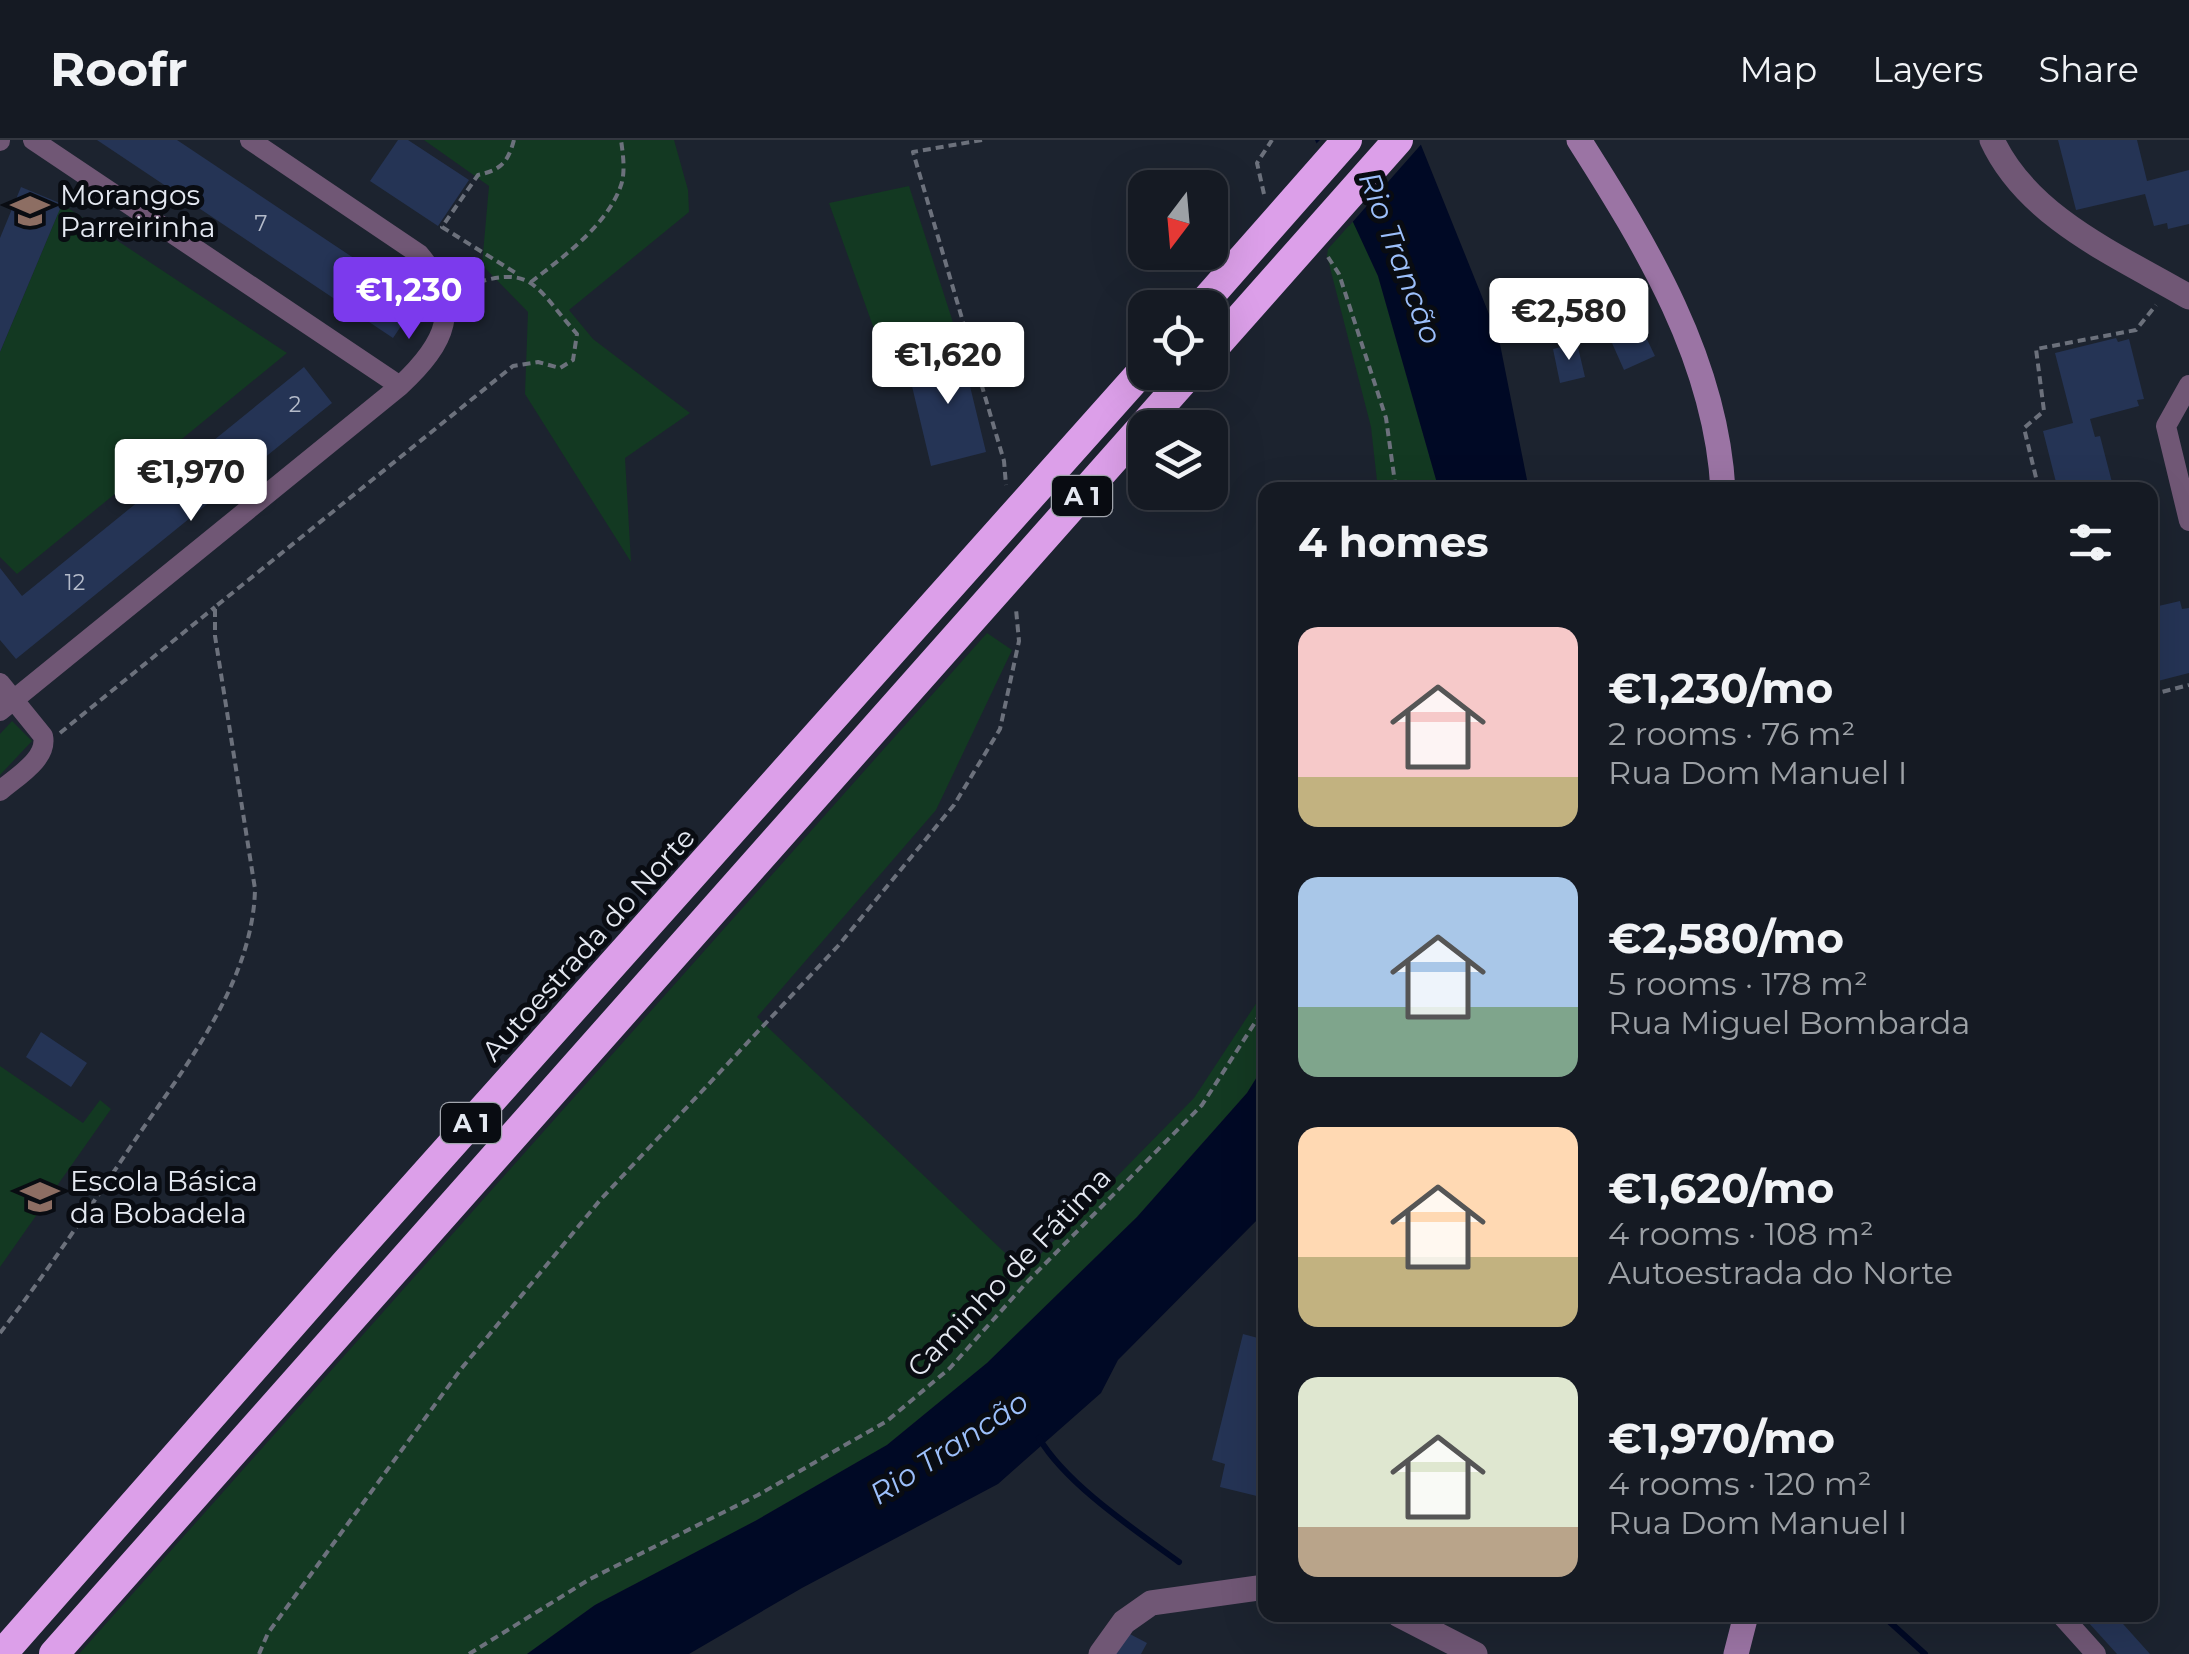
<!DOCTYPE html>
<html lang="en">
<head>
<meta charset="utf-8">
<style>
  :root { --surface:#151a23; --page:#222730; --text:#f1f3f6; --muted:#9da1a6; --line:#343841; --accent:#7c3aed }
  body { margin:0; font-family:Montserrat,sans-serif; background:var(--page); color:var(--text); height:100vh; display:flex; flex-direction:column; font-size:38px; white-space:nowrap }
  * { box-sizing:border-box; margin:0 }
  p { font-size:32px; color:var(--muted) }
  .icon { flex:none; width:55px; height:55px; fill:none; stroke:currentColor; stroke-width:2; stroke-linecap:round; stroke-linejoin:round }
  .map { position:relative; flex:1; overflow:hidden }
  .details { position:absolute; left:1258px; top:342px; width:900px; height:1140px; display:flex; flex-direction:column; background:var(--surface); border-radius:20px; box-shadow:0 10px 40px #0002,0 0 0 2px var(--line) }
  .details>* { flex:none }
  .needle { width:65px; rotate:196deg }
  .fabs { position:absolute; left:1128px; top:30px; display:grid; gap:20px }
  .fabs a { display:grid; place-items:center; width:100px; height:100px; border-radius:20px; background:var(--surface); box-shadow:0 10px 40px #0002,0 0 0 2px var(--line); font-size:50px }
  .price { position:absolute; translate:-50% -85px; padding:0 22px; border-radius:10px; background:#fff; color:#222; font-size:32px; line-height:65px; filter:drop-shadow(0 2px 5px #0008) }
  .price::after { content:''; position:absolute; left:50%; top:60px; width:30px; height:22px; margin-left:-15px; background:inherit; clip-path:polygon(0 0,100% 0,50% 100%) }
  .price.selected { background:var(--accent); color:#fff }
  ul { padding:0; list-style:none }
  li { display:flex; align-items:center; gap:30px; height:250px; padding:0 40px }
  li span { display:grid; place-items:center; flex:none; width:280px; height:200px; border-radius:20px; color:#555 }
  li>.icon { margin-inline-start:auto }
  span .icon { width:120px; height:120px; fill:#fffc; stroke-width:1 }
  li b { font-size:42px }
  h2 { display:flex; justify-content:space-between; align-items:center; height:120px; padding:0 40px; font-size:42px }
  header { display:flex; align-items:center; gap:60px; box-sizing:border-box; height:140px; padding:0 50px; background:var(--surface); border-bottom:2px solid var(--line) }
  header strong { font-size:48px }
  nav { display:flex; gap:55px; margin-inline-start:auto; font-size:35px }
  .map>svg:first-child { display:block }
  .green { fill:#133922 }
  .water { fill:#000925 }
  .pier { fill:#1c232f }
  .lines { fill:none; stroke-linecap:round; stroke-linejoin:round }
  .stream { stroke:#000925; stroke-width:6 }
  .building { fill:#253455 }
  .path { stroke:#6c717c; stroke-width:4; stroke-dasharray:8 5; stroke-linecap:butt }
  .minor { stroke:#705775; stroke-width:20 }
  .tertiary { stroke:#705775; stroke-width:25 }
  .secondary { stroke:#9b74a4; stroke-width:25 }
  .motorway { stroke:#dc9fe9; stroke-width:30 }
  .labels { text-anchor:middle; stroke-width:10; stroke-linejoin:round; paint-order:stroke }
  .number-label { font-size:22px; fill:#b4bbca }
  .shield { fill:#090c12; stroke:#a2a6ae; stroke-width:2.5 }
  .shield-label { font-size:25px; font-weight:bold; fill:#e4e8f1 }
  .poi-label { font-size:28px; fill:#e4e8f1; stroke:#090c12; text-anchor:start }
  .street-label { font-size:28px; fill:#e4e8f1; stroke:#090c12 }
  .water-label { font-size:30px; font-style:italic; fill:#9cbffa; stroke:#090c12 }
</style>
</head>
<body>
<header>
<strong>Roofr</strong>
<nav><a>Map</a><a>Layers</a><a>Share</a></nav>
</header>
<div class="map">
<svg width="2189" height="1514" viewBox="0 0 2189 1514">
  <rect width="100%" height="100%" fill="#1c232f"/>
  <path class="green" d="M424,0H674L688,50L689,72L569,170L593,199L690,273L625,318L631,422L525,254L528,172L482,125L489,46Z
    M909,46L959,201L884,217L829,63Z
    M62,64L287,213L17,434L0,417V212Z
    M1353,81L1378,136L1439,350H1378L1371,287L1327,116L1328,109Z
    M987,493L1012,510L936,670L757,877L1024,1131L1194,958L1265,850V924L1247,953L1137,1077L987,1223L887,1305L757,1380L595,1465L527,1514H79Z
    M12,581L32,601L0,635V594Z
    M0,926L83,983L100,960L111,969L0,1127Z"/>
  <path class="water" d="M1315,0H1419L1499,199L1529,350H1439L1378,136Z
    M1265,924V1072L1118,1220L1101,1253L998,1344L802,1448L689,1514H527L595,1465L757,1380L887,1305L987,1223L1137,1077L1247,953Z"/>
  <path class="pier" d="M1320,0H1425L1349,86L1313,7Z"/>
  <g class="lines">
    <path class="stream" d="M1039,1298C1066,1344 1135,1390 1179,1422
      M1882,1475L1925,1514"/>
  </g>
  <path class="building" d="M97,0H177L418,161L393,198Z
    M398,0H408L469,40L438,86L370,41Z
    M2058,0H2137L2147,41L2189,30V84L2168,89L2167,83L2154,86L2145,54L2076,70Z
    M21,47L62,64L0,212V98Z
    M1642,189L1655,216L1624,230L1612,203Z
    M2116,198L2118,202L2129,199L2144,259L2137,260L2139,266L2090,279L2095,297L2100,296L2114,350H2058L2043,291L2073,283L2055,213Z
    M959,201L986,312L931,326L911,242L928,238L921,211Z
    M1577,203L1585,237L1560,243L1553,209Z
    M304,227L332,263L16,519L0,500V428L22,456Z
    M2180,461L2182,469L2189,468V533L2150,543V468Z
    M41,892L87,923L71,947L26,917Z
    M1264,1176H1265V1358L1220,1347L1225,1324L1212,1320L1243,1194L1258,1198Z
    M2095,1475H2115L2150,1514H2117L2088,1482Z
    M1126,1492L1147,1503L1141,1514H1115Z"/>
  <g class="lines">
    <path class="path" d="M514,0C508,22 501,30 478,35L442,87L519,135
      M982,0L913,12L1004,321L1006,345
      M1264,54L1257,23L1272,0
      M1328,117L1339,134L1386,278L1396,350
      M531,142C563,117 605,87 620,48C626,34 623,14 621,0
      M2039,350L2024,288L2044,271L2036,209L2136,190L2156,165
      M2150,555L2189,545
      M60,593L215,467
      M0,1193C47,1132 89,1069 131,1006C182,930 253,844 255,749L215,496V467L513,226L538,222L560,228L573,220L577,194C532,143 533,123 463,147
      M259,1514L268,1493L461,1229L601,1059L838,806L954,665L1000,589L1019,501L1016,469
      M469,1514L590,1439L758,1355L887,1281L950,1228L1028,1141L1202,965L1265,867"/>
    <path class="minor" d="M33,0L400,246
      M0,1V0
      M2189,245L2166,286L2189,381
      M0,543L43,596C48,619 16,637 0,651
      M0,571L400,246C446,203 464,167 419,114L250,0
      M2061,1475L2096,1514"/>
    <path class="tertiary" d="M1992,0C2028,78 2119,116 2189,157
      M1399,1475L1475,1514
      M1101,1514L1124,1482L1151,1463L1265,1447"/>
    <path class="secondary" d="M1579,0C1647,107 1716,220 1723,350
      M1736,1514L1746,1475"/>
    <path class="motorway" d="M1199,168L1347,0
      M1210,212L1398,0
      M2,1514L345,1124L1145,228
      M54,1514L1191,232"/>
  </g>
  <defs>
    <g id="school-bare" transform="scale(3)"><path d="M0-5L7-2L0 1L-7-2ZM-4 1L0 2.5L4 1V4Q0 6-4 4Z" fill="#8d6e63" stroke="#090c12" stroke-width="2.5" paint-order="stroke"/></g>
  </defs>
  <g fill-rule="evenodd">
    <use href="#school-bare" x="30" y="71"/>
    <use href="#school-bare" x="40" y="1057"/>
  </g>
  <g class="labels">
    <g class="number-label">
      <text x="261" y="91">7</text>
      <text x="295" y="272">2</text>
      <text x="75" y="450">12</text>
    </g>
    <g class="shield">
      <rect x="1052" y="336" width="60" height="40" rx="8"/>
      <rect x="441" y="963" width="60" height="40" rx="8"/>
    </g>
    <g class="shield-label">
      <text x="1082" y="365">A 1</text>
      <text x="471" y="992">A 1</text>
    </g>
    <g class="poi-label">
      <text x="60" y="65">Morangos<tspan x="60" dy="32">Parreirinha</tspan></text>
      <text x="70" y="1051">Escola Básica<tspan x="70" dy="32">da Bobadela</tspan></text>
    </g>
    <g class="street-label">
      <text transform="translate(588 804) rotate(-48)" y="10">Autoestrada do Norte</text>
      <text transform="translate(1009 1132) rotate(-46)" y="10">Caminho de Fátima</text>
    </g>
    <g class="water-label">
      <text transform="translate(1400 118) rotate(69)" y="10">Rio Trancão</text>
      <text transform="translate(949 1308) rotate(-33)" y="10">Rio Trancão</text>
    </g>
  </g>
</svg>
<div class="fabs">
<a><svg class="needle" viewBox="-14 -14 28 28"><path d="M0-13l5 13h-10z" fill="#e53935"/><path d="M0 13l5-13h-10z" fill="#9da1a6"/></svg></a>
<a><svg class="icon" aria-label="locate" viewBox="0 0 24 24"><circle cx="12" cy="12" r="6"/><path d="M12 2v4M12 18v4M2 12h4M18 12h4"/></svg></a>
<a><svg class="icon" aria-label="layers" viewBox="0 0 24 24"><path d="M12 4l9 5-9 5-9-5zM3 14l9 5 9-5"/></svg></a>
</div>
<b class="price selected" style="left:409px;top:202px">€1,230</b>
<b class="price" style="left:1569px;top:223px">€2,580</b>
<b class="price" style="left:948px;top:267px">€1,620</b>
<b class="price" style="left:191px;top:384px">€1,970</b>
<section class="details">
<h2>4 homes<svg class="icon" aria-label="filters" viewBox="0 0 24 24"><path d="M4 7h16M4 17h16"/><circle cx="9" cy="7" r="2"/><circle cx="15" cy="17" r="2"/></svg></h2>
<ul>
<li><span style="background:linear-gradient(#f6c9c9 75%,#c2b280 0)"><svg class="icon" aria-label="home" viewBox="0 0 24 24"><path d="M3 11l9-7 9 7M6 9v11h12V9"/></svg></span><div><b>€1,230/mo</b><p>2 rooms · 76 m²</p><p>Rua Dom Manuel I</p></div></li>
<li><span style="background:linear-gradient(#a9c7e8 65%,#7fa58c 0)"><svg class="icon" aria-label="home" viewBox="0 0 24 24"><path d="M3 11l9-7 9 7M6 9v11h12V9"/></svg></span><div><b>€2,580/mo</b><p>5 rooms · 178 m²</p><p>Rua Miguel Bombarda</p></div></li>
<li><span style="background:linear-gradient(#ffd9b3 65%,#c2b280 0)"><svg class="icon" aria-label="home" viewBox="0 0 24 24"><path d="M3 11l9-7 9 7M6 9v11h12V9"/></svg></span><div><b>€1,620/mo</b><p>4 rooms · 108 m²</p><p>Autoestrada do Norte</p></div></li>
<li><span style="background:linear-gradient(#dfe7d0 75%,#b9a48a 0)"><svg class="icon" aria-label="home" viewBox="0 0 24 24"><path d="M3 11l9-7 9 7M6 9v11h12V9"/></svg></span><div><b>€1,970/mo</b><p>4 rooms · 120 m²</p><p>Rua Dom Manuel I</p></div></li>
</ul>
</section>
</div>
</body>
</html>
